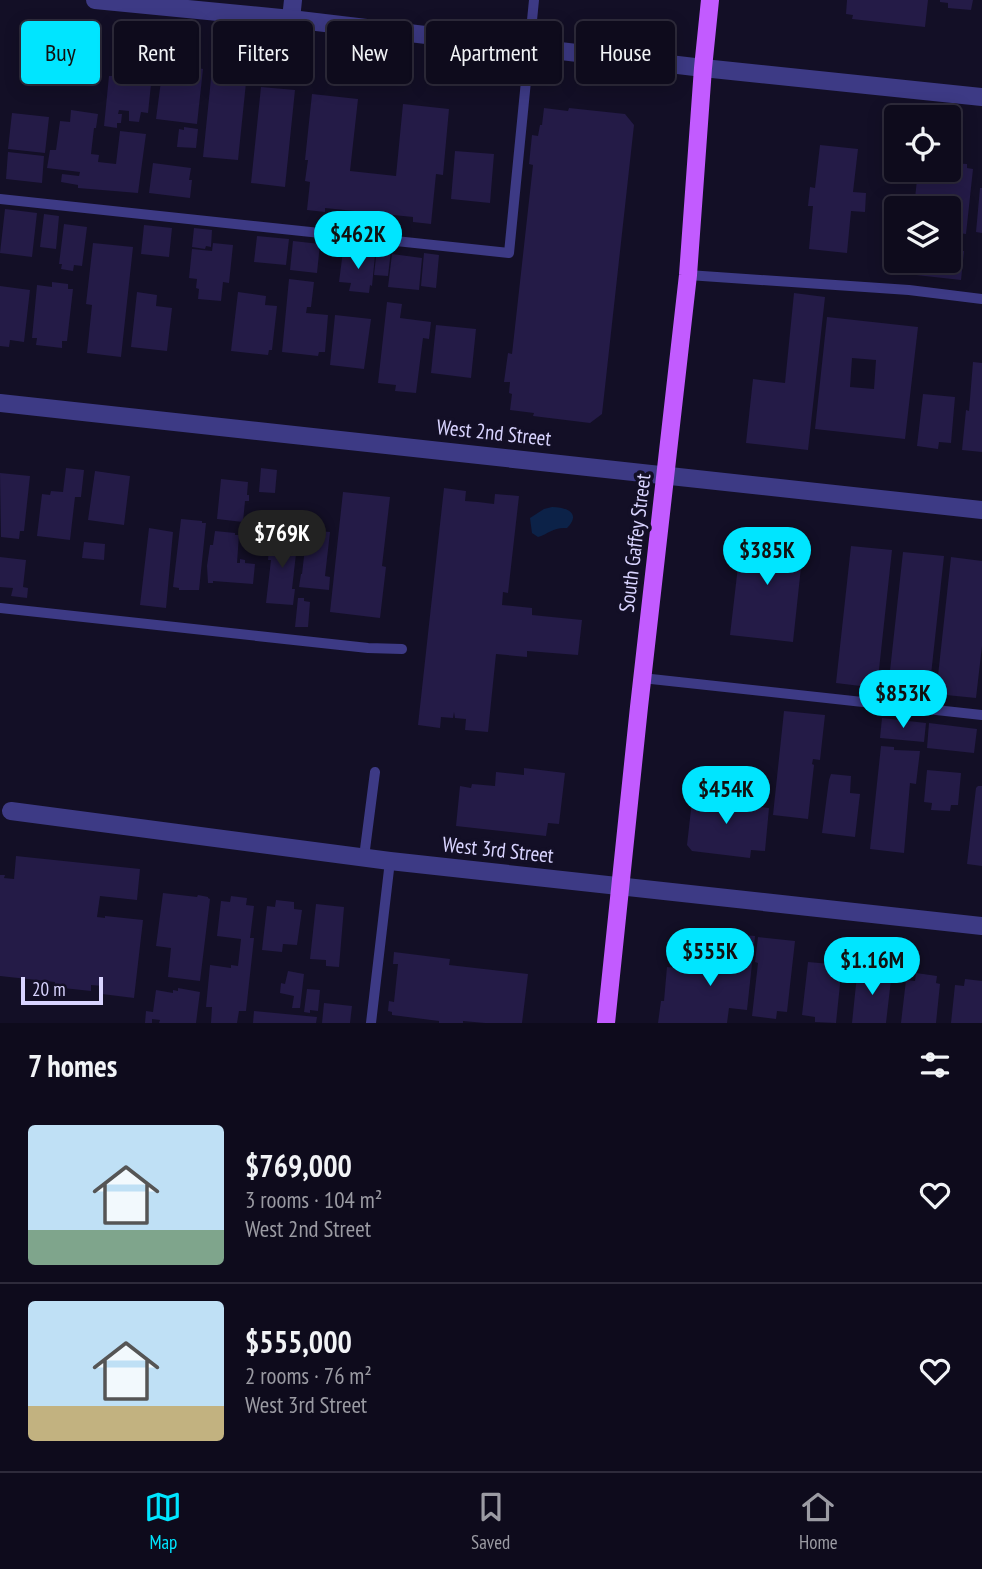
<!DOCTYPE html>
<html lang="en">
<head>
<meta charset="utf-8">
<style>
  :root { --surface:#0e0b1c; --page:#171425; --text:#f1f3f6; --muted:#9b9ba3; --line:#2e2b3b; --accent:#00e5ff }
  body { margin:0; font-family:"PT Sans Narrow",sans-serif; background:var(--page); color:var(--text); height:100vh; display:flex; flex-direction:column; font-size:26px; white-space:nowrap }
  * { box-sizing:border-box; margin:0 }
  p { font-size:23px; color:var(--muted) }
  .icon { flex:none; width:38px; height:38px; fill:none; stroke:currentColor; stroke-width:2; stroke-linecap:round; stroke-linejoin:round }
  .map { position:relative; height:1023px; overflow:hidden }
  .details { display:flex; flex-direction:column; background:var(--surface); flex:1 }
  .details>* { flex:none }
  .guide { position:absolute; left:21px; top:21px; width:942px; height:63px; display:flex; gap:14px }
  .fabs { position:absolute; left:884px; top:105px; display:grid; gap:14px }
  .fabs a { display:grid; place-items:center; width:77px; height:77px; border-radius:7px; background:var(--surface); box-shadow:0 4px 18px #0003,0 0 0 2px var(--line); font-size:35px }
  .scale { position:absolute; left:21px; bottom:18px; width:82px; box-sizing:border-box; padding-left:7px; border:4px solid #d9d4ff; border-top:0; font-size:19px; line-height:24px; white-space:nowrap; color:#d9d4ff; -webkit-text-stroke:5px #130f26; paint-order:stroke }
  .price { position:absolute; translate:-50% -60px; padding:0 16px; border-radius:24px; background:var(--accent); color:#111; font-size:23px; line-height:46px; filter:drop-shadow(0 2px 4px #0008) }
  .price::after { content:''; position:absolute; left:50%; top:42px; width:21px; height:16px; margin-left:-10px; background:inherit; clip-path:polygon(0 0,100% 0,50% 100%) }
  .price.selected { background:#222; color:#fff }
  ul { padding:0; list-style:none }
  li { display:flex; align-items:center; gap:21px; height:175px; padding:0 28px }
  li+li { border-top:2px solid var(--line) }
  li span { display:grid; place-items:center; flex:none; width:196px; height:140px; border-radius:7px; color:#555 }
  li>.icon { margin-inline-start:auto }
  span .icon { width:84px; height:84px; fill:#fffc; stroke-width:1 }
  li b { font-size:30px }
  h2 { display:flex; justify-content:space-between; align-items:center; height:84px; padding:0 28px; font-size:30px }
  .chip { padding:0 24px; border-radius:7px; background:var(--surface); box-shadow:0 4px 18px #0003,0 0 0 2px var(--line); font-size:24px; line-height:63px }
  .chip.selected { background:var(--accent); color:#111 }
  .dock { display:flex; justify-content:space-around; align-items:center; height:98px; border-top:2px solid var(--line); background:var(--surface); font-size:19px; color:var(--muted) }
  .dock a { display:grid; justify-items:center; gap:4px }
  .dock .selected { color:var(--accent) }
  .map>svg:first-child { display:block }
  .water { fill:#0c2248 }
  .building { fill:#241b47; fill-rule:evenodd }
  .lines { fill:none; stroke-linecap:round; stroke-linejoin:round }
  .service { stroke:#3d3a85; stroke-width:10 }
  .minor { stroke:#3d3a85; stroke-width:18 }
  .tertiary { stroke:#3d3a85; stroke-width:18 }
  .primary { stroke:#c25bff; stroke-width:18 }
  .labels { text-anchor:middle; stroke-width:7; stroke-linejoin:round; paint-order:stroke }
  .street-label { font-size:21px; fill:#d9d4ff; stroke:#130f26 }
</style>
</head>
<body>
<div class="map">
<svg width="982" height="1023" viewBox="0 0 982 1023">
  <rect width="100%" height="100%" fill="#130f26"/>
  <path class="water" d="M552,507C566,507 582,513 567,528C553,527 550,533 538,537L532,533L530,518L544,509Z"/>
  <path class="building" d="M847,0H928L925,27L852,19L853,15L846,14Z
    M940,0H973L971,10L948,8V3L940,2Z
    M164,58L198,62V68L203,69L197,124L156,119Z
    M119,61L153,65L148,113L141,112L139,122L129,121V111L119,110L118,114H122L121,123H117V128L104,126L109,76H117Z
    M212,69L247,73L238,160L203,157Z
    M261,87L295,90L285,187L251,183Z
    M312,94L358,99L350,171L396,176L403,104L449,109L443,175L436,174L431,224L413,222V217L325,208V212L307,210L310,182L305,181L308,160H305Z
    M544,108L568,111L569,108L625,114L634,125L602,414L590,423L533,416L534,413L510,410L512,394L509,393L510,382H504L508,353L512,354L533,165L529,164L532,135L538,136L540,125H542Z
    M71,110L98,114L96,128H94L91,154L99,155L98,162L116,164L120,131L146,134L138,193L78,188V185L61,182L62,174L79,176L80,172L47,168L50,150H56L60,121L70,122Z
    M12,113L49,117L45,153L8,149Z
    M184,127L198,129L196,148L177,147L179,129L184,130Z
    M820,145L858,149L853,192L866,193L865,212L851,211L847,253L809,249L813,206H808L810,187L815,188Z
    M455,151L494,154L490,203L451,199Z
    M8,152L44,156L42,183L6,179Z
    M153,163L191,168L189,180H192L190,198L149,193Z
    M950,163L967,164V168L973,169L966,234L959,233V237L948,235V208H914L918,170H948Z
    M980,188H982V233L976,232Z
    M5,209L37,213L32,257L0,253Z
    M44,214L59,216L56,249L40,247Z
    M64,224L87,227L82,266L74,265L73,271L61,269L62,264H59Z
    M144,225L172,228L169,257L141,254Z
    M194,228L212,230L211,247L206,246L205,249L192,247Z
    M257,236L289,239L286,265L254,262Z
    M293,241L320,244L317,273L290,270Z
    M93,243L133,247L121,357L87,353L92,305L86,304Z
    M213,243L233,245L229,283L223,282L221,301L198,299L199,289L196,288L197,279L189,278L192,249L212,251Z
    M377,248L391,250L388,276L374,275Z
    M948,250L964,251L961,280L907,274L908,261H948Z
    M343,251L375,255L372,286L370,285L369,293L349,291L351,283L339,282Z
    M424,253L439,255L436,288L421,286Z
    M392,254L422,258L419,290L388,287Z
    M289,279L314,282L311,307H307L306,313L328,315L325,352H319L318,356L282,352Z
    M52,282L68,284V289H73L67,341H62V348L36,345L37,338H32L37,285L52,287Z
    M0,286L30,290L24,342L10,340L9,347L0,346Z
    M137,292L157,295L156,306L172,308L167,351L131,347Z
    M238,292L266,296L265,305L277,306L272,350H269L268,355L231,351Z
    M794,293L825,297L808,450L746,443L753,379L785,383Z
    M387,302L402,304L400,318L431,322L429,339L423,338L416,393L395,391L396,385L378,383Z
    M335,315L371,319L364,369L330,365Z
    M827,317L918,327L905,439L815,429ZM852,358L876,360L874,389L850,387Z
    M436,325L476,329L471,378L431,373Z
    M973,362L982,363V452L962,450L966,410L969,411Z
    M923,394L955,397L951,443L939,442L938,449L917,446Z
    M66,468L84,470L81,497H75L70,540L37,536L42,494L50,495L51,491L63,492Z
    M261,468L277,470L275,493L259,492Z
    M95,471L130,476L124,525L88,520Z
    M0,473L30,476L24,531H20L19,539L1,537Z
    M221,479L248,482L247,495H249V501H245L243,522L217,519Z
    M444,488L466,491L465,501L478,502L494,504L495,494L519,496L508,593L503,592L502,605L532,608V615L582,620L578,655L527,651V657L496,654L488,732L465,730L466,719L455,718L454,712L453,718L441,717L440,728L418,725Z
    M343,492L390,497L382,566L386,567L380,618L330,612Z
    M181,519L202,521V523H206L199,590H179V588L173,587Z
    M149,528L173,532L166,608L140,605Z
    M307,530L330,532L325,576L330,577L329,590L299,587L301,574H302Z
    M215,531L235,533V535H239L237,563H240V559L245,560V563L255,564L253,584L213,581V583H208L207,566L210,545H213Z
    M742,532L804,539L793,642L730,635Z
    M274,534L298,536L292,589H295L293,605L266,603L271,560H268L269,549L272,550Z
    M84,542L105,544L104,560L82,558Z
    M851,546L892,550L877,688L836,683Z
    M903,552L944,556L929,693L888,689Z
    M0,557L26,560L23,587L28,588L27,598L11,596L13,588L0,587Z
    M951,557L982,561V646L976,698L936,694Z
    M298,598H304V601L310,602L308,627H295Z
    M784,711L825,715L820,760L813,759L812,764L814,765L808,819L773,815Z
    M882,718L926,723L924,742L880,738Z
    M929,723L977,729L974,753L927,748Z
    M881,746L894,747V750L920,751L916,784L910,783L904,853L870,849Z
    M524,768L565,773L559,824L548,823L546,836L456,826L460,786L471,788L472,784L495,786L496,772L524,775Z
    M927,770L961,773L958,805H951L950,811L931,810L932,803L924,802Z
    M831,774L851,776L850,793L860,794L855,837L822,833L829,780Z
    M978,786H982V866L967,864L976,788Z
    M693,792L742,798L741,805L769,808L765,851L751,850L750,858L692,851L687,845Z
    M16,856L140,869L137,900L100,896L97,917L105,918V916L143,920L134,998L102,994L103,986L91,985V991L54,987L55,982L0,976V875H5L4,878L14,879Z
    M163,893L197,897L198,895L208,897V898L210,899L200,981L168,977L171,948L156,946Z
    M231,896L247,898L246,905L254,906L250,938H254L246,1011H239L237,1023H211L212,1007H206L210,965L231,968V965L238,966L241,939L217,936L221,901L230,902Z
    M276,900L294,902V909L302,910L297,945L283,944L282,952L262,950L267,906L275,907Z
    M316,904L344,907L339,967L326,966V960L310,959Z
    M730,934L755,936L747,1010L729,1008L727,1023H658L661,1001H664L667,967L726,973Z
    M758,937L795,941L787,1012L777,1011L776,1019L752,1016L758,963L755,962Z
    M394,952L450,959L449,965L528,974L522,1023H485L463,1021V1023H439V1021L392,1015V1012L388,1011L389,1001L394,1002L398,964H393Z
    M808,962L842,965L836,1023L815,1022V1017L802,1015Z
    M868,968L892,971L886,1023H852L857,975L867,976Z
    M288,971L304,974L300,1008H292L294,996L280,993L281,983L285,984Z
    M916,973L937,976L936,983L940,984L936,1023H901L906,980L915,981Z
    M965,979L982,981V1023H951L955,985L964,986Z
    M178,988L200,992L196,1023H159L160,1020L152,1019V1023H145L146,1011L153,1012L156,990L173,993V990L178,991Z
    M307,989L320,990L318,1011L310,1010V1013L304,1012Z
    M324,1003L352,1006L350,1023H322Z
    M254,1011L317,1017L316,1023H253Z"/>
  <g class="lines">
    <path class="service" d="M0,199L509,253L534,0
      M688,275L909,290L982,299
      M0,608L368,648L402,649
      M642,678L982,715
      M364,857L375,772
      M371,1023L390,861"/>
    <path class="minor" d="M291,19L293,0
      M0,403L982,510
      M11,811L390,861L982,926"/>
    <path class="tertiary" d="M95,0L291,19L703,68L982,97"/>
    <path class="primary" d="M606,1023L639,707L688,275L703,68L710,0"/>
  </g>
  <g class="labels">
    <g class="street-label">
      <text transform="translate(494 433) rotate(6)" y="7">West 2nd Street</text>
      <text transform="translate(635 543) rotate(-83)" y="7">South Gaffey Street</text>
      <text transform="translate(498 850) rotate(6)" y="7">West 3rd Street</text>
    </g>
  </g>
</svg>
<div class="fabs">
<a><svg class="icon" aria-label="locate" viewBox="0 0 24 24"><circle cx="12" cy="12" r="6"/><path d="M12 2v4M12 18v4M2 12h4M18 12h4"/></svg></a>
<a><svg class="icon" aria-label="layers" viewBox="0 0 24 24"><path d="M12 4l9 5-9 5-9-5zM3 14l9 5 9-5"/></svg></a>
</div>
<div class="scale">20 m</div>
<b class="price" style="left:358px;top:271px">$462K</b>
<b class="price selected" style="left:282px;top:570px">$769K</b>
<b class="price" style="left:767px;top:587px">$385K</b>
<b class="price" style="left:903px;top:730px">$853K</b>
<b class="price" style="left:726px;top:826px">$454K</b>
<b class="price" style="left:710px;top:988px">$555K</b>
<b class="price" style="left:872px;top:997px">$1.16M</b>
<div class="guide">
<a class="chip selected">Buy</a>
<a class="chip">Rent</a>
<a class="chip">Filters</a>
<a class="chip">New</a>
<a class="chip">Apartment</a>
<a class="chip">House</a>
</div>
</div>
<section class="details">
<h2>7 homes<svg class="icon" aria-label="filters" viewBox="0 0 24 24"><path d="M4 7h16M4 17h16"/><circle cx="9" cy="7" r="2"/><circle cx="15" cy="17" r="2"/></svg></h2>
<ul>
<li><span style="background:linear-gradient(#bfe0f5 75%,#7fa58c 0)"><svg class="icon" aria-label="home" viewBox="0 0 24 24"><path d="M3 11l9-7 9 7M6 9v11h12V9"/></svg></span><div><b>$769,000</b><p>3 rooms · 104 m²</p><p>West 2nd Street</p></div><svg class="icon" aria-label="heart" viewBox="0 0 24 24"><path d="M12 20l-8-8c-3-5 5-10 8-4 3-6 11-1 8 4z"/></svg></li>
<li><span style="background:linear-gradient(#bfe0f5 75%,#c2b280 0)"><svg class="icon" aria-label="home" viewBox="0 0 24 24"><path d="M3 11l9-7 9 7M6 9v11h12V9"/></svg></span><div><b>$555,000</b><p>2 rooms · 76 m²</p><p>West 3rd Street</p></div><svg class="icon" aria-label="heart" viewBox="0 0 24 24"><path d="M12 20l-8-8c-3-5 5-10 8-4 3-6 11-1 8 4z"/></svg></li>
</ul>
</section>
<nav class="dock">
<a class="selected"><svg class="icon" aria-label="map" viewBox="0 0 24 24"><path d="M3 6l6-2 6 2 6-2v14l-6 2-6-2-6 2zM9 4v14M15 6v14"/></svg>Map</a>
<a><svg class="icon" aria-label="saved" viewBox="0 0 24 24"><path d="M7 4h10v16l-5-4-5 4z"/></svg>Saved</a>
<a><svg class="icon" aria-label="home" viewBox="0 0 24 24"><path d="M3 11l9-7 9 7M6 9v11h12V9"/></svg>Home</a>
</nav>
</body>
</html>
